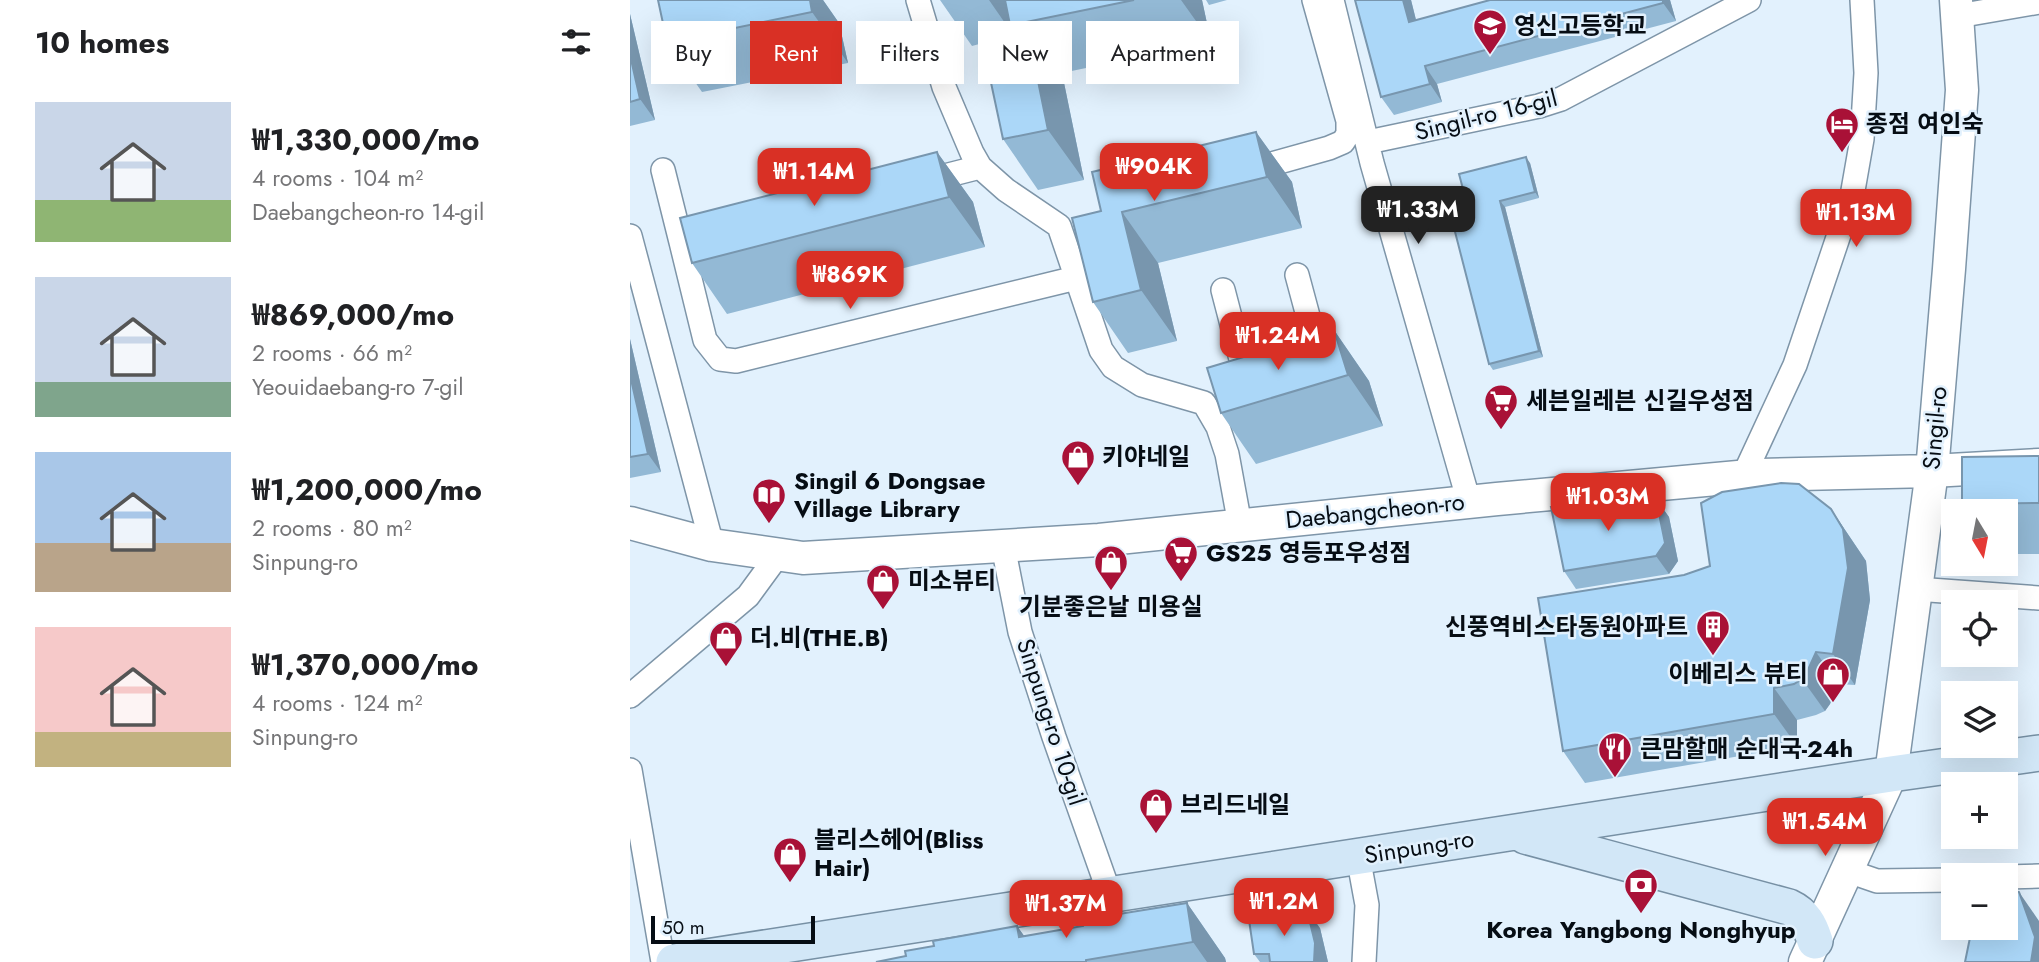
<!DOCTYPE html>
<html lang="en">
<head>
<meta charset="utf-8">
<style>
  :root { --surface:#fff; --page:#f6f6f6; --text:#202124; --muted:#757577; --accent:#d93025 }
  body { margin:0; font-family:Jost,"Noto Sans KR",sans-serif; background:var(--page); color:var(--text); height:100vh; display:flex; flex-direction:column; font-size:26px; white-space:nowrap }
  * { box-sizing:border-box; margin:0 }
  p { font-size:23px; color:var(--muted) }
  .icon { flex:none; width:38px; height:38px; fill:none; stroke:currentColor; stroke-width:2; stroke-linecap:round; stroke-linejoin:round }
  .map { position:relative; flex:1; overflow:hidden }
  .details { display:flex; flex-direction:column; background:var(--surface); width:630px }
  .details>* { flex:none }
  .hud { position:absolute; left:21px; top:21px; width:665px; height:63px; display:flex; gap:14px }
  .needle { width:46px; rotate:170deg }
  .buttons { position:absolute; left:1311px; top:499px; display:grid; gap:14px }
  .buttons a { display:grid; place-items:center; width:77px; height:77px; border-radius:0px; background:var(--surface); box-shadow:0 7px 28px #0002; font-size:35px }
  .scale { position:absolute; left:21px; bottom:18px; width:164px; box-sizing:border-box; padding-left:7px; border:4px solid #060d14; border-top:0; font-size:19px; line-height:24px; white-space:nowrap; color:#060d14; -webkit-text-stroke:5px #e2f1fd; paint-order:stroke }
  .price { position:absolute; translate:-50% -60px; padding:0 16px; border-radius:14px; background:var(--accent); color:#fff; font-size:23px; line-height:46px; filter:drop-shadow(0 2px 4px #0008) }
  .price::after { content:''; position:absolute; left:50%; top:42px; width:21px; height:16px; margin-left:-10px; background:inherit; clip-path:polygon(0 0,100% 0,50% 100%) }
  .price.on { background:#222; color:#fff }
  ul { padding:0; list-style:none }
  li { display:flex; align-items:center; gap:21px; height:175px; padding:0 35px }
  li span { display:grid; place-items:center; flex:none; width:196px; height:140px; border-radius:0px; color:#555 }
  li>.icon { margin-inline-start:auto }
  span .icon { width:84px; height:84px; fill:#fffc; stroke-width:1 }
  li b { font-size:30px }
  h2 { display:flex; justify-content:space-between; align-items:center; height:84px; padding:0 35px; font-size:30px }
  .tag { padding:0 24px; border-radius:0px; background:var(--surface); box-shadow:0 7px 28px #0002; font-size:24px; line-height:63px }
  .tag.on { background:var(--accent); color:#fff }
  main { display:flex; flex:1; min-height:0 }
  .map>svg:first-child { display:block }
  .lines { fill:none; stroke-linecap:round; stroke-linejoin:round }
  .street-casing { stroke:#7e95a8; stroke-width:26 }
  .secondary-casing { stroke:#7e95a8; stroke-width:35 }
  .primary-casing { stroke:#7790a4; stroke-width:38 }
  .street { stroke:#fff; stroke-width:23 }
  .secondary { stroke:#fff; stroke-width:32 }
  .primary { stroke:#d2e7f7; stroke-width:35 }
  .wall { fill:#93b9d5 }
  .shaded-wall { fill:#7896ae }
  .building { fill:#abd7f8; stroke:#7896ae; stroke-width:2 }
  .labels { text-anchor:middle; stroke-width:5; stroke-linejoin:round; paint-order:stroke }
  .poi-label { font-size:24px; font-weight:bold; fill:#060d14; stroke:#e2f1fd; text-anchor:start }
  .street-label { font-size:24px; fill:#060d14; stroke:#e2f1fd }
</style>
</head>
<body>
<main>
<section class="details">
<h2>10 homes<svg class="icon" aria-label="filters" viewBox="0 0 24 24"><path d="M4 7h16M4 17h16"/><circle cx="9" cy="7" r="2"/><circle cx="15" cy="17" r="2"/></svg></h2>
<ul>
<li><span style="background:linear-gradient(#c9d6e8 70%,#8fb573 0)"><svg class="icon" aria-label="home" viewBox="0 0 24 24"><path d="M3 11l9-7 9 7M6 9v11h12V9"/></svg></span><div><b>₩1,330,000/mo</b><p>4 rooms · 104 m²</p><p>Daebangcheon-ro 14-gil</p></div></li>
<li><span style="background:linear-gradient(#c9d6e8 75%,#7fa58c 0)"><svg class="icon" aria-label="home" viewBox="0 0 24 24"><path d="M3 11l9-7 9 7M6 9v11h12V9"/></svg></span><div><b>₩869,000/mo</b><p>2 rooms · 66 m²</p><p>Yeouidaebang-ro 7-gil</p></div></li>
<li><span style="background:linear-gradient(#a9c7e8 65%,#b9a48a 0)"><svg class="icon" aria-label="home" viewBox="0 0 24 24"><path d="M3 11l9-7 9 7M6 9v11h12V9"/></svg></span><div><b>₩1,200,000/mo</b><p>2 rooms · 80 m²</p><p>Sinpung-ro</p></div></li>
<li><span style="background:linear-gradient(#f6c9c9 75%,#c2b280 0)"><svg class="icon" aria-label="home" viewBox="0 0 24 24"><path d="M3 11l9-7 9 7M6 9v11h12V9"/></svg></span><div><b>₩1,370,000/mo</b><p>4 rooms · 124 m²</p><p>Sinpung-ro</p></div></li>
</ul>
</section>
<div class="map">
<svg width="1409" height="962" viewBox="0 0 1409 962">
  <rect width="100%" height="100%" fill="#e2f1fd"/>
  <g class="lines">
    <g class="street-casing">
      <path id="street" d="M288,0L314,87L342,153L350,167L376,190L429,226L471,350L483,367L512,385L574,403L588,427L597,454L610,525
        M702,0L742,163L839,502
        M1328,16L1409,2
        M738,142L909,106L931,99L1119,0
        M33,170L51,242L65,239
        M617,171L699,148L713,142L718,134V121L684,0
        M295,181L350,167
        M0,236L82,545
        M51,242L75,340L90,359L106,361L446,278
        M667,275L689,357L686,366
        M593,290L618,386
        M1113,477L1165,365L1222,196L1232,139L1236,73L1232,0
        M373,546L390,632L424,737L480,895
        M1286,589L1409,598
        M0,696L118,596L148,555
        M0,770L33,962
        M728,856L737,905L734,962
        M1218,871L1247,881L1323,880
        M1376,877L1409,876"/>
    </g>
    <g class="secondary-casing">
      <path id="secondary" d="M0,523L82,545L173,558L469,540L867,499L1130,475L1302,471L1409,465
        M1175,962L1261,774L1302,471L1319,269L1332,90L1326,0"/>
    </g>
    <g class="primary-casing">
      <path id="primary" d="M895,836L1159,907C1174,914 1180,925 1185,941
        M44,962L1261,774L1409,753"/>
    </g>
    <use href="#street" class="street"/>
    <use href="#secondary" class="secondary"/>
    <use href="#primary" class="primary"/>
  </g>
  <path class="wall" d="M193,0L209,23L218,63L72,92L37,42Z
    M310,0H572L581,42L432,73L454,180L408,190L373,139L353,43L342,46Z
    M576,0H597L579,5Z
    M725,0H781L786,20L1040,0L1046,21L807,84L812,102L764,115L751,97Z
    M0,14L25,120L0,126Z
    M626,132L662,182L672,228L528,263L547,341L498,353L463,302L471,211Z
    M307,152L343,202L355,247L97,314L62,263Z
    M900,163L909,198L875,207L913,357L863,370L859,364L841,219Z
    M704,330L739,381L753,426L626,464L591,413Z
    M0,339L31,472L0,478Z
    M1409,456V554H1376V511H1337L1332,504Z
    M1026,499L1039,517L1048,561L1039,574L946,589L934,571Z
    M1201,509L1236,561L1240,600L1225,685L1208,684L1200,704L1195,711L1186,715L1167,720V746L955,783L933,751L1054,575L1080,566Z
    M557,903L595,958L596,962H246L276,956L304,946L387,926L394,936L453,926Z
    M690,928L698,962H630L624,954Z"/>
  <path class="shaded-wall" d="M180,0H193L209,23L218,63L182,12Z
    M359,0H375L384,36Z
    M551,0H572L581,42Z
    M773,0H781L791,40L779,22Z
    M1033,0H1040L1046,21L1033,3Z
    M0,14L25,120L10,99L0,55Z
    M396,22L432,73L454,180L418,130Z
    M795,66L807,84L812,102L800,84Z
    M626,132L662,182L672,228L637,177Z
    M307,152L343,202L355,247L319,197Z
    M896,157L900,163L909,198L905,192Z
    M870,201L875,207L913,357L909,351Z
    M492,212L528,263L547,341L511,290Z
    M704,330L739,381L753,426L718,375Z
    M0,339L31,472L18,454L0,375Z
    M1026,499L1039,517L1048,561L1039,574L1026,556Z
    M1201,509L1236,561L1240,600L1225,685L1203,654Z
    M1186,652L1208,684L1200,704L1195,711L1172,679Z
    M1144,688L1167,720V746L1144,714Z
    M1389,892L1409,921V962H1401Z
    M557,903L595,958L596,962H577L563,942Z
    M677,910L690,928L698,962H684Z
    M387,926L413,962L389,937Z"/>
  <path class="building" d="M28,0H180L182,12L37,42Z
    M375,0H504L396,22L418,130L373,139L350,31L380,25Z
    M725,0H773L779,22L860,0H1033V3L795,66L800,84L751,97Z
    M0,55L10,99L0,102Z
    M626,132L637,177L492,212L511,290L463,302L442,218L471,211L462,172Z
    M307,152L319,197L62,263L50,218Z
    M896,157L905,192L870,201L909,351L859,364L823,224L841,219L829,174Z
    M704,330L718,375L591,413L577,368Z
    M0,375L18,454L0,457Z
    M1409,456V503L1332,504V457Z
    M1151,483L1169,484L1201,509L1213,529L1218,568L1203,654L1186,652L1177,672L1172,679L1164,684L1144,688V714L933,751L908,598L1054,575L1080,566L1071,503L1092,492Z
    M1026,499L1035,543L1026,556L934,571L921,507Z
    M1376,889L1389,892L1405,937L1401,962H1335L1342,928H1376Z
    M557,903L563,942L456,960V962H246L276,956L275,951L304,946L303,941L387,926L389,937L453,926L452,920Z
    M677,910L685,943L684,962H640L639,954H624L619,920Z"/>
  <defs>
    <g id="school-pin" transform="scale(1.75)"><path d="M0 17L-7.5 6A9.5 9.5 0 1 1 7.5 6Z" fill="#a91137" stroke="#e2f1fd"/><path d="M0-5L7-2L0 1L-7-2ZM-4 1L0 2.5L4 1V4Q0 6-4 4Z" fill="#fff"/></g>
    <g id="hotel-pin" transform="scale(1.75)"><path d="M0 17L-7.5 6A9.5 9.5 0 1 1 7.5 6Z" fill="#a91137" stroke="#e2f1fd"/><path d="M-6-4.5h1.5V1H6V5H4.5V3h-9V5H-6ZM-4 0a1.8 1.8 0 1 1 3.6 0ZM.5 0V-2.5h3Q6-2.5 6 0Z" fill="#fff"/></g>
    <g id="supermarket-pin" transform="scale(1.75)"><path d="M0 17L-7.5 6A9.5 9.5 0 1 1 7.5 6Z" fill="#a91137" stroke="#e2f1fd"/><path d="M-6-5.5h2.5l.6 2H6L4.5 2H-2.5L-4.4-4H-6ZM-1.5 3.2a1.3 1.3 0 1 0 .1 0ZM3 3.2a1.3 1.3 0 1 0 .1 0Z" fill="#fff"/></g>
    <g id="shop-pin" transform="scale(1.75)"><path d="M0 17L-7.5 6A9.5 9.5 0 1 1 7.5 6Z" fill="#a91137" stroke="#e2f1fd"/><path d="M-5-2.5h2.3a2.7 3.5 0 0 1 5.4 0H5L5.5 6h-11ZM-1.5-2.5h3a1.5 2.3 0 0 0-3 0Z" fill="#fff"/></g>
    <g id="library-pin" transform="scale(1.75)"><path d="M0 17L-7.5 6A9.5 9.5 0 1 1 7.5 6Z" fill="#a91137" stroke="#e2f1fd"/><path d="M-6-4Q-3-5.5-.7-3.5V5Q-3 3-6 4ZM6-4Q3-5.5 .7-3.5V5Q3 3 6 4Z" fill="#fff"/></g>
    <g id="building-pin" transform="scale(1.75)"><path d="M0 17L-7.5 6A9.5 9.5 0 1 1 7.5 6Z" fill="#a91137" stroke="#e2f1fd"/><path d="M-4-6H4V6H1V3H-1V6H-4ZM-2.5-4.3h1.7v1.8h-1.7ZM.8-4.3h1.7v1.8H.8ZM-2.5-1h1.7V.8h-1.7ZM.8-1h1.7V.8H.8Z" fill="#fff"/></g>
    <g id="restaurant-pin" transform="scale(1.75)"><path d="M0 17L-7.5 6A9.5 9.5 0 1 1 7.5 6Z" fill="#a91137" stroke="#e2f1fd"/><path d="M-5-6h1v4h1v-4h1v4h1v-4h1v5L-1.5 .5V6h-2V.5L-5-1ZM5-6V6H3V1.5H1.5Q1.5-4 5-6Z" fill="#fff"/></g>
    <g id="bank-pin" transform="scale(1.75)"><path d="M0 17L-7.5 6A9.5 9.5 0 1 1 7.5 6Z" fill="#a91137" stroke="#e2f1fd"/><path d="M-6-4H6V4H-6ZM0-2.3a2.3 2.3 0 1 0 0 4.6a2.3 2.3 0 1 0 0-4.6Z" fill="#fff"/></g>
  </defs>
  <g fill-rule="evenodd">
    <use href="#school-pin" x="860" y="26"/>
    <use href="#hotel-pin" x="1212" y="124"/>
    <use href="#supermarket-pin" x="871" y="401"/>
    <use href="#shop-pin" x="448" y="457"/>
    <use href="#library-pin" x="139" y="495"/>
    <use href="#supermarket-pin" x="551" y="553"/>
    <use href="#shop-pin" x="481" y="562"/>
    <use href="#shop-pin" x="253" y="581"/>
    <use href="#building-pin" x="1083" y="627"/>
    <use href="#shop-pin" x="96" y="638"/>
    <use href="#shop-pin" x="1203" y="674"/>
    <use href="#restaurant-pin" x="985" y="749"/>
    <use href="#shop-pin" x="526" y="805"/>
    <use href="#shop-pin" x="160" y="854"/>
    <use href="#bank-pin" x="1011" y="885"/>
  </g>
  <g class="labels">
    <g class="poi-label">
      <text x="884" y="34">영신고등학교</text>
      <text x="1236" y="132">종점 여인숙</text>
      <text x="896" y="409">세븐일레븐 신길우성점</text>
      <text x="472" y="465">키야네일</text>
      <text x="164" y="489">Singil 6 Dongsae<tspan x="164" dy="28">Village Library</tspan></text>
      <text x="576" y="561">GS25 영등포우성점</text>
      <text x="278" y="589">미소뷰티</text>
      <text x="481" y="615" text-anchor="middle">기분좋은날 미용실</text>
      <text x="1058" y="635" text-anchor="end">신풍역비스타동원아파트</text>
      <text x="120" y="646">더.비(THE.B)</text>
      <text x="1178" y="682" text-anchor="end">이베리스 뷰티</text>
      <text x="1010" y="757">큰맘할매 순대국-24h</text>
      <text x="550" y="813">브리드네일</text>
      <text x="184" y="848">블리스헤어(Bliss<tspan x="184" dy="28">Hair)</tspan></text>
      <text x="1011" y="938" text-anchor="middle">Korea Yangbong Nonghyup</text>
    </g>
    <g class="street-label">
      <text transform="translate(856 115) rotate(-14)" y="8">Singil-ro 16-gil</text>
      <text transform="translate(1305 428) rotate(-85)" y="8">Singil-ro</text>
      <text transform="translate(745 511) rotate(-6)" y="8">Daebangcheon-ro</text>
      <text transform="translate(421 722) rotate(72)" y="8">Sinpung-ro 10-gil</text>
      <text transform="translate(789 847) rotate(-9)" y="8">Sinpung-ro</text>
    </g>
  </g>
</svg>
<div class="buttons">
<a><svg class="needle" viewBox="-14 -14 28 28"><path d="M0-13l5 13h-10z" fill="#e53935"/><path d="M0 13l5-13h-10z" fill="#757577"/></svg></a>
<a><svg class="icon" aria-label="locate" viewBox="0 0 24 24"><circle cx="12" cy="12" r="6"/><path d="M12 2v4M12 18v4M2 12h4M18 12h4"/></svg></a>
<a><svg class="icon" aria-label="layers" viewBox="0 0 24 24"><path d="M12 4l9 5-9 5-9-5zM3 14l9 5 9-5"/></svg></a>
<a>+</a>
<a>−</a>
</div>
<div class="scale">50 m</div>
<b class="price" style="left:524px;top:203px">₩904K</b>
<b class="price" style="left:184px;top:208px">₩1.14M</b>
<b class="price on" style="left:788px;top:246px">₩1.33M</b>
<b class="price" style="left:1226px;top:249px">₩1.13M</b>
<b class="price" style="left:220px;top:311px">₩869K</b>
<b class="price" style="left:648px;top:372px">₩1.24M</b>
<b class="price" style="left:978px;top:533px">₩1.03M</b>
<b class="price" style="left:1195px;top:858px">₩1.54M</b>
<b class="price" style="left:654px;top:938px">₩1.2M</b>
<b class="price" style="left:436px;top:940px">₩1.37M</b>
<div class="hud">
<a class="tag">Buy</a>
<a class="tag on">Rent</a>
<a class="tag">Filters</a>
<a class="tag">New</a>
<a class="tag">Apartment</a>
</div>
</div>
</main>
</body>
</html>
